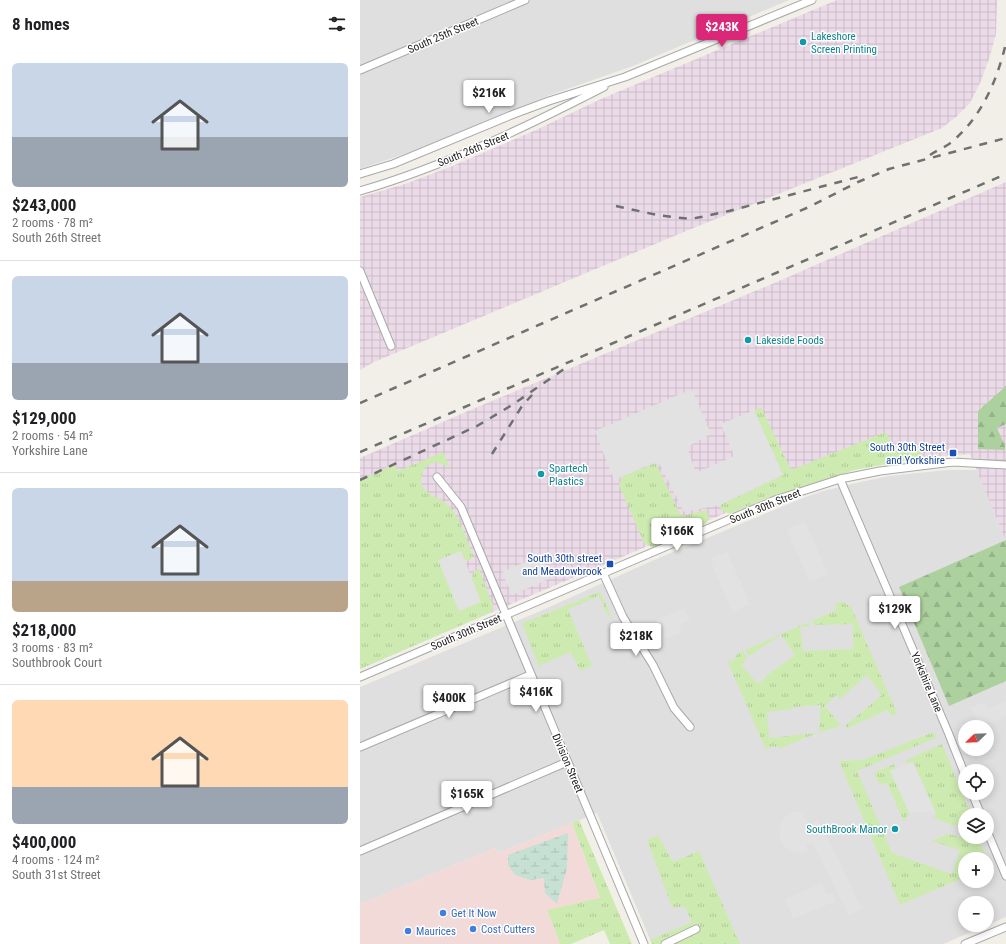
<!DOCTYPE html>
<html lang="en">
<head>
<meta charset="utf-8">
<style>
  :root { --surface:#fff; --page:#f6f6f6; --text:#202124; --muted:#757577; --line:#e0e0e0; --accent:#db2777 }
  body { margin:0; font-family:"Roboto Condensed",sans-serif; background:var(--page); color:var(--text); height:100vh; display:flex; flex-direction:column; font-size:15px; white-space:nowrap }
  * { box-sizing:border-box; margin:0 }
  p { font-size:13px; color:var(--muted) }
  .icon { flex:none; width:22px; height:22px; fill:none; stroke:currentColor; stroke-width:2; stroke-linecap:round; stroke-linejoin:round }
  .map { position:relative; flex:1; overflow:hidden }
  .drawer { display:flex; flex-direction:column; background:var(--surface); width:360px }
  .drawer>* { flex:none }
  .needle { width:26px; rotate:247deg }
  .tools { position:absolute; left:598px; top:720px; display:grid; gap:8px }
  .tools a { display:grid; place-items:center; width:36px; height:36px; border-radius:50%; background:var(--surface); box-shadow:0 2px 10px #0003; font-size:20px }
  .price { position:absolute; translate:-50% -34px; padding:0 9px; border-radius:4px; background:#fff; color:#222; font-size:13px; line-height:26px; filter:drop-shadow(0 1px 2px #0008) }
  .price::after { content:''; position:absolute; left:50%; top:24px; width:12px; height:9px; margin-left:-6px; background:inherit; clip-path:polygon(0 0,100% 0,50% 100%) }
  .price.selected { background:var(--accent); color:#fff }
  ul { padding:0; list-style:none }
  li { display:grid; align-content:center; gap:8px; height:212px; padding:0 12px }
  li+li { border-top:1px solid var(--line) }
  li span { display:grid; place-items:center; height:124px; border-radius:6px; color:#555 }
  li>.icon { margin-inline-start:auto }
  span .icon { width:72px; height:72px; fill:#fffc; stroke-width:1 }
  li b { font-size:17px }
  h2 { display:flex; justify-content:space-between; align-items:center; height:48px; padding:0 12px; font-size:17px }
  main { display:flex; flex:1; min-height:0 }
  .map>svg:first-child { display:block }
  .residential { fill:#e0dfdf; fill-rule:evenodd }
  .commercial { fill:#f2dad9 }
  .industrial { fill:url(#industrial-grid) }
  .grass { fill:url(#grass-tufts) }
  .forest { fill:url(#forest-firs) }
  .wetland { fill:url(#wetland-marsh) }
  .parking { fill:#e2e2e2 }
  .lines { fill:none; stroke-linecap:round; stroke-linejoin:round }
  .minor-casing { stroke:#a9a9a9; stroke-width:9 }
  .minor { stroke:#fff; stroke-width:7 }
  .rail { stroke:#707070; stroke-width:2.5; stroke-dasharray:8 8; stroke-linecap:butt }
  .culture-dot { fill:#0f9aa8; stroke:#fff; stroke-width:1.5 }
  .transit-dot { fill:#1a4fb4; stroke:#fff; stroke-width:1.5 }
  .shop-dot { fill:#3f7fe0; stroke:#fff; stroke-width:1.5 }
  .labels { text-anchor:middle; stroke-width:3; stroke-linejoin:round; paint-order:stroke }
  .street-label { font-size:11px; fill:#222; stroke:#fff }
  .culture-label { font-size:11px; fill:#0d838f; stroke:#fff; text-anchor:start }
  .transit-label { font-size:11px; fill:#164399; stroke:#fff; text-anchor:end }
  .shop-label { font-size:11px; fill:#366cbe; stroke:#fff; text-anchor:start }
</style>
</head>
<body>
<main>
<section class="drawer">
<h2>8 homes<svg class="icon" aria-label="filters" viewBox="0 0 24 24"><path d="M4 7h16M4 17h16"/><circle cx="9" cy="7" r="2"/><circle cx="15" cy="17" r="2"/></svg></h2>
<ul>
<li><span style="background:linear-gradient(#c9d6e8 60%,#9aa5b1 0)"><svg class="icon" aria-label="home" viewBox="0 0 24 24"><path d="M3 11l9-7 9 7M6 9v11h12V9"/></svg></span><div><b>$243,000</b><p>2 rooms · 78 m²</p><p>South 26th Street</p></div></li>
<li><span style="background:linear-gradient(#c9d6e8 70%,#9aa5b1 0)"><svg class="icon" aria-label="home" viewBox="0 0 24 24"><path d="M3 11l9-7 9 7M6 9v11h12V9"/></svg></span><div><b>$129,000</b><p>2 rooms · 54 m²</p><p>Yorkshire Lane</p></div></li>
<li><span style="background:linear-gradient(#c9d6e8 75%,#b9a48a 0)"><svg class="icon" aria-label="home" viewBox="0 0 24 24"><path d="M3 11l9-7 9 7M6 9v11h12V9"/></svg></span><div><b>$218,000</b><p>3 rooms · 83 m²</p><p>Southbrook Court</p></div></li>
<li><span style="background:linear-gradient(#ffd9b3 70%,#9aa5b1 0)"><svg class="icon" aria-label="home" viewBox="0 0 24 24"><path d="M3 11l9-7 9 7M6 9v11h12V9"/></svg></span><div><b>$400,000</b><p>4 rooms · 124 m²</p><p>South 31st Street</p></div></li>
</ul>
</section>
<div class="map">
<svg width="646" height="944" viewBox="0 0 646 944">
  <defs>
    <pattern id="industrial-grid" width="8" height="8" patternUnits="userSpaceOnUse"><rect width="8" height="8" fill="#ebdbe8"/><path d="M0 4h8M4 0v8" fill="none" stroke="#c9bcc7"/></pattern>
    <pattern id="grass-tufts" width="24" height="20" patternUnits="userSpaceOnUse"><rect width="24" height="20" fill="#cdebb0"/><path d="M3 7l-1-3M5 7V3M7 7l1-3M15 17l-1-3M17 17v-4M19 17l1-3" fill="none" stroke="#b0c997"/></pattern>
    <pattern id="forest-firs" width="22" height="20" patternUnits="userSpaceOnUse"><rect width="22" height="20" fill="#add19e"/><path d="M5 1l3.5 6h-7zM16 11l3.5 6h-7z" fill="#95b388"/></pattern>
    <pattern id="wetland-marsh" width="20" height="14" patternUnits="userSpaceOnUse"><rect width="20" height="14" fill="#c6e0d4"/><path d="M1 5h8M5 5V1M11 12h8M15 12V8" fill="none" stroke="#aac0b6"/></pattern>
  </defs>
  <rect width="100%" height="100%" fill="#f2efe9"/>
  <path class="residential" d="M0,0H429L273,66L190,95L53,151L0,169Z
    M587,470H617L646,541V917L583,944H292L237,813L138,853L135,848L0,904V687L178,612L294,560L443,498L463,491L505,481L529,476ZM605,727H627V749H605ZM605,771H627V793H605ZM605,815H627V837H605ZM605,859H627V881H605ZM605,903H627V925H605Z"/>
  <path class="commercial" d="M212,823L240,899L187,910L200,944H0V904L135,848L138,853Z"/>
  <path class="industrial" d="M477,0H637L636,34L630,56L621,81L610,103L596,117L582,128L331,229L14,362L0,370V197L45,184L90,167L176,130L241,99Z
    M646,182V541L610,454L543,459L510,463L415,492L71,638L0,669V458L115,408L412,284Z"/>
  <path class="grass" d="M401,407L431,470L526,432L535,452L563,450L560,458L495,470L407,498L370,514L361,510L360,505L423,475L394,410Z
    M83,452L90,467L76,462L65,467C63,474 59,480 63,487C68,496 81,497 88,505C100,516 107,542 114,557L108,561L105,560L100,551L121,602L112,579L113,572L119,569L133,605L132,612L0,669V480L35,464L38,471Z
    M296,463L321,516L346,510L349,517L347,523L292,547L284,543L259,485L263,476Z
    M239,592L242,595L251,616H248L239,596L208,609L232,666L220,671L211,652L179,666L163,626V623Z
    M483,602L491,607L537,713L532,716L527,710L488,728L485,726L522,695L507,675L480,699L476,695L465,706L481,726L459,732L461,705L433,707V709L407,712L409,738L457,733L421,748L412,746L406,750L367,660L373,661L378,653L383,651L387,658L382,666L398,684L406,677L407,675L435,655L421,635L389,656L385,650L449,622L450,626L440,627L443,651L493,649V624L454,625L452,621L476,610L475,603Z
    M574,732L577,737L497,771L532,853L592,874L600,850L572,841L587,834L602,837L605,836L618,837L630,867L627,868V859H605V877L540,905L479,761L503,760Z
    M582,744L611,815H605V825C594,828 583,822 573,817L576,813L553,762L547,764L546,760Z
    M534,764L536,769L530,771L549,812L544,822L527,783L520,785L514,773Z
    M219,820L272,944H250L244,930L211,944H200L187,910L240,898L212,823Z
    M298,835L313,862L339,851L380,944H292L290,940L332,922L325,907H312L287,840Z"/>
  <path class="forest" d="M646,386V424L637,428L645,446V450L618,449V411Z
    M646,540V681L589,706L539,587Z"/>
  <path class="wetland" d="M208,833L207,868L197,904L185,893L184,878L170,880L155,875L148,865V855Z"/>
  <path class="parking" d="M332,389L351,434L327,447L336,473L374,456L361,424L394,410L423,475L360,505L324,512L298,461L254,480L235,431Z
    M445,522L468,574L449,581L427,529Z
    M101,551L121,602L99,611L78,560Z
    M367,552L390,604L372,612L350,559Z
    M181,555L191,578L152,595L142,572Z
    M324,608L330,621L319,625L322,633L302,639L295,621Z
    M646,701V716L619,727L611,707L624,702L628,709Z
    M553,762L575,812H549L530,771Z
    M434,812H444L443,818L451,824L457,820L480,862L496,898L502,908L489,916L467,871L452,843L446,845L448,852L441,853L433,852L426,848L421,842L419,832L420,824L424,818Z
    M461,883L467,895L472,893L476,901L433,919L425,899Z"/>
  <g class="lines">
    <g class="minor-casing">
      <path id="minor" d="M0,70L165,0
        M0,174L33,164L154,114L189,101L265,77L452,0
        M0,191C85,166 166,127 244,87
        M0,271L31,346
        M77,477L101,507L284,944
        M480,479L588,732L605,775
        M243,573L263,617L293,665L314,708L330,727
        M0,677L415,500L480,479L520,471L593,462L646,465
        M0,747L170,675
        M612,793L621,815
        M627,831L646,876
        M0,851L207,762
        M305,944L336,929
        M605,944L646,927"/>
    </g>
    <use href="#minor" class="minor"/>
    <path class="rail" d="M570,155C576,151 583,148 589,144C621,119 637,81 646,43
      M256,206L297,215L330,219L341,217L369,211L498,177
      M0,403L449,207L498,182L529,169L646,138
      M0,452L646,174
      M132,454L162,406L172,395
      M0,480L117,426L152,405L207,367"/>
  </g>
  <g class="culture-dot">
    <circle cx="443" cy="42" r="4"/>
    <circle cx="388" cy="340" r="4"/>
    <circle cx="181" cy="474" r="4"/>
    <circle cx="535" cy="829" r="4"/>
  </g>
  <g class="transit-dot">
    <rect x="589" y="449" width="8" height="8" rx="2"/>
    <rect x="246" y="560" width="8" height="8" rx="2"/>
  </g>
  <g class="shop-dot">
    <circle cx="83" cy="913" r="4"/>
    <circle cx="113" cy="929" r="4"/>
    <circle cx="48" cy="931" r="4"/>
  </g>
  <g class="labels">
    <g class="street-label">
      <text transform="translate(83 35) rotate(-23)" y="4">South 25th Street</text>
      <text transform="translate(113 149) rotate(-22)" y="4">South 26th Street</text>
      <text transform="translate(405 506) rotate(-22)" y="4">South 30th Street</text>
      <text transform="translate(106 632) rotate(-23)" y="4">South 30th Street</text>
      <text transform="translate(567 682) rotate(67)" y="4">Yorkshire Lane</text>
      <text transform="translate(208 763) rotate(67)" y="4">Division Street</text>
    </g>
    <g class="culture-label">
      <text x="451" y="40">Lakeshore<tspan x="451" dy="13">Screen Printing</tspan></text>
      <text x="396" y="344">Lakeside Foods</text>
      <text x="189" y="472">Spartech<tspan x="189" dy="13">Plastics</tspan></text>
      <text x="527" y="833" text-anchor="end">SouthBrook Manor</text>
    </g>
    <g class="transit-label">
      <text x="585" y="451">South 30th Street<tspan x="585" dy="13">and Yorkshire</tspan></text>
      <text x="242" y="562">South 30th street<tspan x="242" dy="13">and Meadowbrook</tspan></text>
    </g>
    <g class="shop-label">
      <text x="91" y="917">Get It Now</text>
      <text x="121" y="933">Cost Cutters</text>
      <text x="56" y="935">Maurices</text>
    </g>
  </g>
</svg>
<div class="tools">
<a><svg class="needle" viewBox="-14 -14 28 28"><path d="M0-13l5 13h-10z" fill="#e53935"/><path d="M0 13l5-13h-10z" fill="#757577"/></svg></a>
<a><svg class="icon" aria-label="locate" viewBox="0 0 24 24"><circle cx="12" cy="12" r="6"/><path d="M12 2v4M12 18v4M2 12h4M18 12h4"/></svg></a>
<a><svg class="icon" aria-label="layers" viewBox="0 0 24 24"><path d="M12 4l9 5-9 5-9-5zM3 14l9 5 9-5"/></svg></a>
<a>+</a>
<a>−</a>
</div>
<b class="price selected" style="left:362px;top:48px">$243K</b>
<b class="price" style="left:129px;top:114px">$216K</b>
<b class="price" style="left:317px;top:552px">$166K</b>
<b class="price" style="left:535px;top:630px">$129K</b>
<b class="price" style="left:276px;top:657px">$218K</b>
<b class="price" style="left:176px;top:713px">$416K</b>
<b class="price" style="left:89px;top:719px">$400K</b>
<b class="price" style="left:107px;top:815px">$165K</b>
</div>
</main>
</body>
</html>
